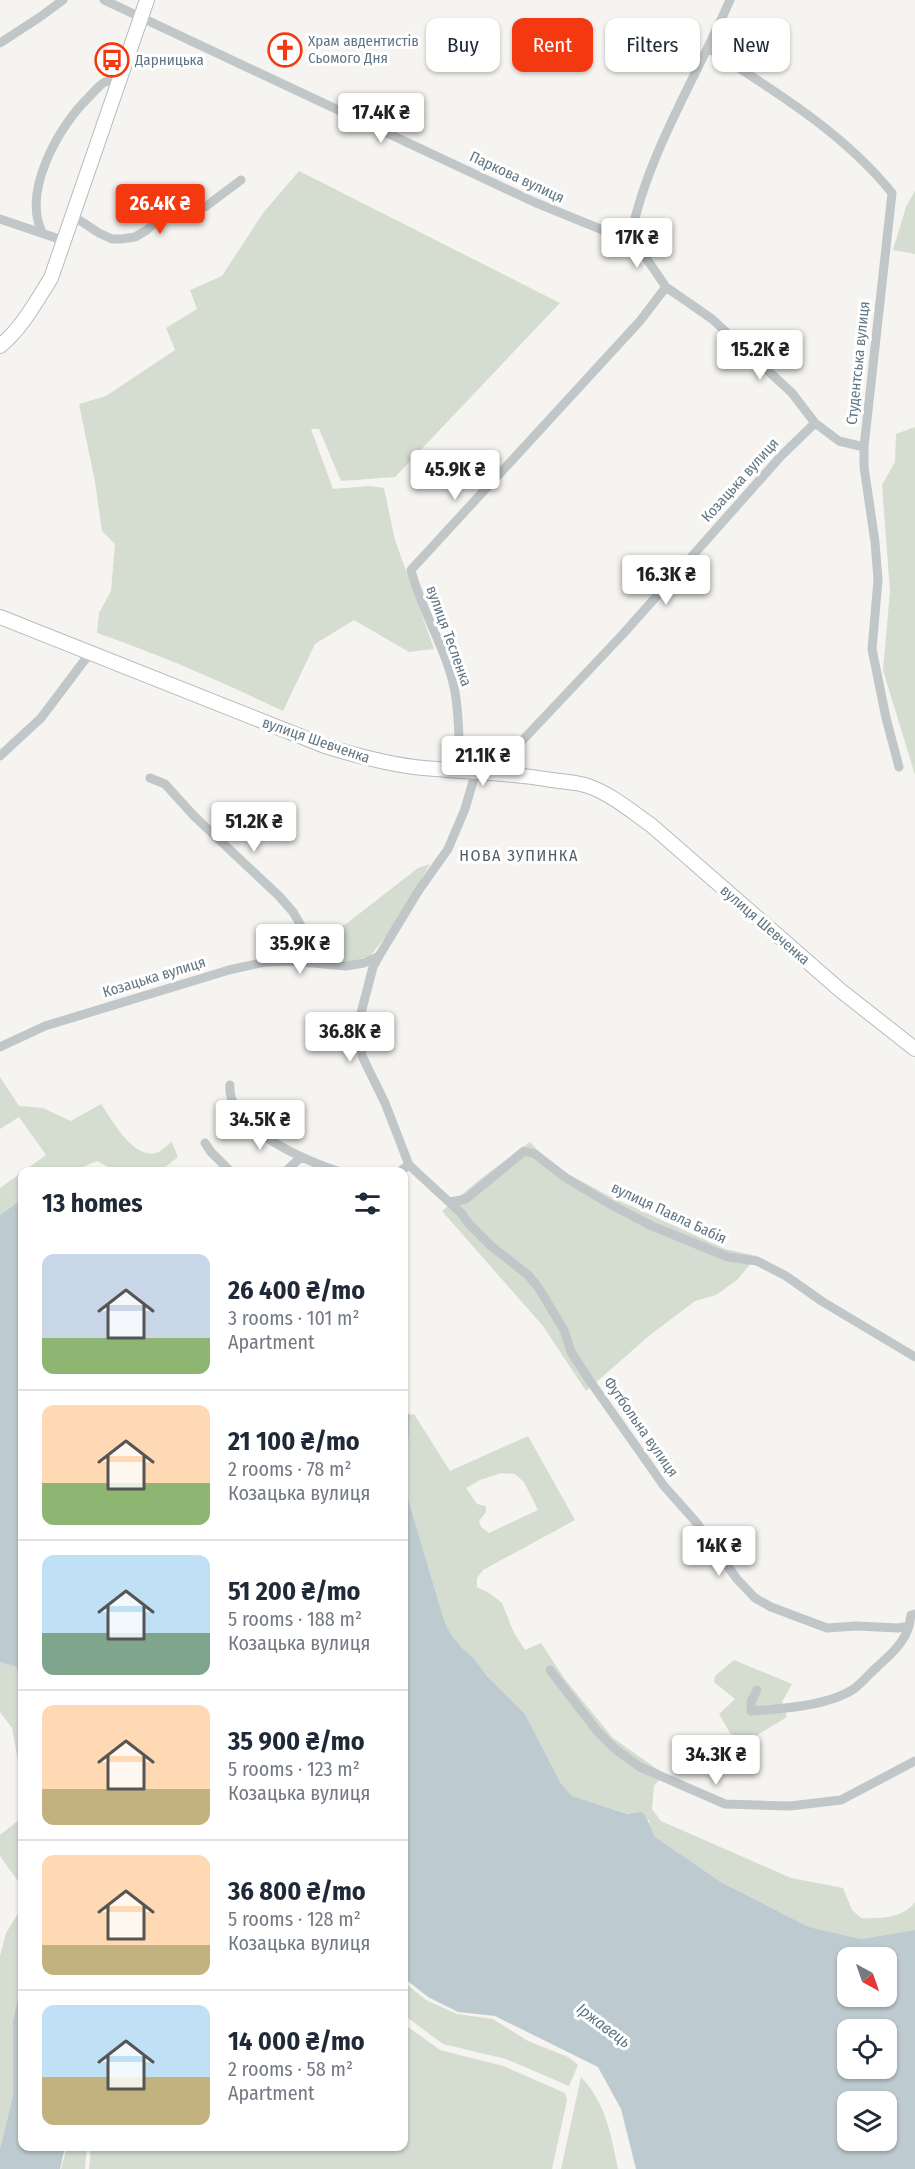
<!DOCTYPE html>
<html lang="en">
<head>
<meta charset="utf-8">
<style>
  :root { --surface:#fff; --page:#f6f6f7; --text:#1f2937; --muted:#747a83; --line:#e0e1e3; --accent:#f43911 }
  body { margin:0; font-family:"Fira Sans Condensed",sans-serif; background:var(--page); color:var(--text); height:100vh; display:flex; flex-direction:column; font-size:22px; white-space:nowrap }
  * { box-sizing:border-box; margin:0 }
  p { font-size:20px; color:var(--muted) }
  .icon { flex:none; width:33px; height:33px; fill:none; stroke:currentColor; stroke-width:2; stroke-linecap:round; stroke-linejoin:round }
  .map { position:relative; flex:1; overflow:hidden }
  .details { position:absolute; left:18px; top:1167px; width:390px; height:984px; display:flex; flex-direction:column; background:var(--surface); border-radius:12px; box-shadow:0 2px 4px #0004 }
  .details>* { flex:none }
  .guide { position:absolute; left:426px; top:18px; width:399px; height:54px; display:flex; gap:12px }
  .needle { width:39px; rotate:140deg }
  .tools { position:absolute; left:837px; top:1947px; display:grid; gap:12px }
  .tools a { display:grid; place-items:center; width:60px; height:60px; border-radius:12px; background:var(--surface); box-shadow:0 2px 4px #0004; font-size:30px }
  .price { position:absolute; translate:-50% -51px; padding:0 14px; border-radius:6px; background:#fff; color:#222; font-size:20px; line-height:39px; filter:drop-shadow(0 2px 3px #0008) }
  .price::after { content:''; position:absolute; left:50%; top:36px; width:18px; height:14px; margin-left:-9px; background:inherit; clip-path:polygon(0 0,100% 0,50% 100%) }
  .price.active { background:var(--accent); color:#fff }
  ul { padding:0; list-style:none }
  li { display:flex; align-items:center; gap:18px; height:150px; padding:0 24px }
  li+li { border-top:2px solid var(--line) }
  li span { display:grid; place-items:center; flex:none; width:168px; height:120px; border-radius:12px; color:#555 }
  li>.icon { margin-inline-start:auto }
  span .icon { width:72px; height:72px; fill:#fffc; stroke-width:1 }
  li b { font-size:26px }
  h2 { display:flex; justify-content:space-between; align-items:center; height:72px; padding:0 24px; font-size:26px }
  .tag { padding:0 21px; border-radius:12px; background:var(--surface); box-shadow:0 2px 4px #0004; font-size:21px; line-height:54px }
  .tag.active { background:var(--accent); color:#fff }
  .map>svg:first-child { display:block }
  .green { fill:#d5dcd0; fill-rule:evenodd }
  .water { fill:#bdcacf; fill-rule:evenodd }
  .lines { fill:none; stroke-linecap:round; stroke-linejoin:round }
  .secondary-casing { stroke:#b5bbbf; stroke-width:16 }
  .street { stroke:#c1c6c9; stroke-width:9 }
  .secondary { stroke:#fff; stroke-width:14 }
  .labels { text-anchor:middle; stroke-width:6; stroke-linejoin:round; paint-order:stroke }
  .poi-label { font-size:15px; fill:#607684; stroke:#fff; text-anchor:start }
  .street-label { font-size:15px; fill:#607684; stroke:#fff }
  .neighbourhood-label { font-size:16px; letter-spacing:1.5px; fill:#4f5e68; stroke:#fff }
  .water-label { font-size:16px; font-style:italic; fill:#5b7a82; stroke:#fff }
</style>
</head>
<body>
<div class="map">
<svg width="915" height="2169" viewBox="0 0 915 2169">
  <rect width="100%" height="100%" fill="#f5f4f0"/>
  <path class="green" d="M299,171L560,303L395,477L341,481L319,429H311L333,489L369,486L384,488L395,540L434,649L409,652L354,620L315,644L283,711C222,682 161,655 97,633L99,613L111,591L115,544L102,531L95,482L79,404L106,396L175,350L166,328L197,309L190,290L222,276L263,213Z
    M915,191V254L893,250L906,207Z
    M915,427V775L883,670L890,591L882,485L895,462L896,434Z
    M430,864L395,925L370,956L341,964L309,958H290L274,956L346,924L418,868Z
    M0,1077L19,1106L43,1108L71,1121L101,1104C112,1120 133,1159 156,1153C161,1152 167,1145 172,1142L178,1157L160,1171H116L97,1161L73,1171L22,1172V1199L0,1215V1188L46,1155L19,1117L0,1129Z
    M530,1142L539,1152L566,1173L611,1197L725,1249L757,1256L737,1280L716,1295L695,1301L650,1335L586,1391L543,1326L442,1211L483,1177Z
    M414,1414L450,1471L528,1436L575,1520L483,1570L477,1578V1587L489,1593L502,1603L514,1633L525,1650L541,1643L564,1678L613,1738L664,1774L654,1786L652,1809L661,1821L791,1878L843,1888L852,1910L861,1918C878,1919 904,1918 915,1902V1930L861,1939L809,1927L721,1883L655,1837L650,1828L649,1820L572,1796L560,1782L525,1714L486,1675L474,1658L461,1647L450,1633L444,1620L406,1492L410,1415ZM501,1473L515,1474L524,1482L538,1510L489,1533L481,1527L479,1521L486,1512V1506L477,1504L466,1488L480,1480Z
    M734,1660L792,1684L782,1702L787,1717L743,1744L730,1733L719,1714L735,1699L714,1682L715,1676Z
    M0,1662L16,1667L22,1680V1981L13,2020V2095L0,2149V1956L6,1933L19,1912L18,1881L0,1856V1835L19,1820L20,1771L12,1728L0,1712Z
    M404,1982L426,2000L457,2014L493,2019L528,2041L568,2057L578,2065L569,2086L506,2059L443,2044L404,2015Z
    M404,2024L440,2050L503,2066L565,2093L567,2100L552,2169H89L91,2147L404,2146Z
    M581,2077C606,2103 611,2135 618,2169H561Z
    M67,2147H87L85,2169H61Z"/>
  <path class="water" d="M22,1199V1680L16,1667L0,1662V1215Z
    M404,1409L410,1415L406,1492L444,1620L450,1633L461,1647L474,1658L486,1675L525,1714L560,1782L572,1796L628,1814L642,1812C649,1820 650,1828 655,1837L722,1883L809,1927L861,1939L915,1930V2169H636L621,2109L598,2067L495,2016L458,2012L428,1997L404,1978ZM848,1958H886V1996H848ZM848,2030H886V2068H848ZM848,2102H886V2140H848Z
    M22,1981V2146L65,2147L60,2169H0V2149L13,2095V2020Z"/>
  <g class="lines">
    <g class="secondary-casing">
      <path id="secondary" d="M0,346C22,328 36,302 51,278L147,0
        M0,617L325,746C354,755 383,763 414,767C460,772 506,772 552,780C564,782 577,782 588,786C611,794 631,811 651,825L840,990L915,1049"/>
    </g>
    <path class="street" d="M104,0L534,202L615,235L631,236
      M0,43L40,17L63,0
      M708,48C773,90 843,132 892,193L864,447V467L875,542L878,580L872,649L886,718L899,767
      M73,216L99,233L112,239H121L135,237L147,230L174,204L182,202L205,207L241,180
      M0,219L65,241
      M42,232C22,191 59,126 88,98C93,93 99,85 105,82C109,81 115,81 119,80
      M631,236L666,287L712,319L792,393L815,423L839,441L864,447
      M631,236C647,155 697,76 730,0
      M0,756L41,718L90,653
      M461,770C458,742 460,714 454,687C445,646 421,610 411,570L640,321L666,287
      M497,772L519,744L623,634L781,456L815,423
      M150,778L165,784L194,816L279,896L293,912L323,963
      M379,956L373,967L360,1017L362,1056L385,1103L409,1165
      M0,1047L45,1026L229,970L265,962L290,961L346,966L364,963L379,956L419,890L448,849L465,809L476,771
      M230,1085C226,1127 307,1162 341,1172
      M205,1143L211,1152L231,1172
      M285,1172L301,1157
      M399,1172L409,1165L461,1213L470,1225L491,1246L528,1275L538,1287L564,1330L571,1352L590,1381L664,1486L696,1522L737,1579L755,1598L771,1607L827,1628L856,1626L898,1628L909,1626L911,1615L915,1614
      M450,1202L466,1199L524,1151L535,1154L566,1178L608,1203L652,1226L728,1257L757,1261L786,1276L823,1302L915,1357
      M550,1670L598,1732L615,1749L640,1767L725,1804L790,1806L841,1800L915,1761
      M757,1690L751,1702V1711C780,1709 830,1706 855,1688C863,1682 870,1673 878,1666C891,1654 904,1643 909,1626"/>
    <use href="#secondary" class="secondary"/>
  </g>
  <defs>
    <g id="church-ring" transform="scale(1.725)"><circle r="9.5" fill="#fff" stroke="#f43911" stroke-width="1.5"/><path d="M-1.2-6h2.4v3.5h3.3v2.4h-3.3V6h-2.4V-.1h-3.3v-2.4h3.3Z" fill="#f43911"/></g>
    <g id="bus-ring" transform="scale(1.725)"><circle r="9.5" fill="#fff" stroke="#f43911" stroke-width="1.5"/><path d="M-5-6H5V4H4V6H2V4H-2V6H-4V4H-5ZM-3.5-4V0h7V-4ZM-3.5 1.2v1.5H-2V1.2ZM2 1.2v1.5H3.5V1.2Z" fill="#f43911"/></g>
  </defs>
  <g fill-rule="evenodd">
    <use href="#church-ring" x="285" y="50"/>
    <use href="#bus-ring" x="112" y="60"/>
  </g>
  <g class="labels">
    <g class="poi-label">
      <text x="308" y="46">Храм авдентистів<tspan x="308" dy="17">Сьомого Дня</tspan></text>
      <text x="135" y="65">Дарницька</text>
    </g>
    <g class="street-label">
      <text transform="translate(517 177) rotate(25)" y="5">Паркова вулиця</text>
      <text transform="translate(858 363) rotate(-84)" y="5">Студентська вулиця</text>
      <text transform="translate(740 480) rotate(-48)" y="5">Козацька вулиця</text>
      <text transform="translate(449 636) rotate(70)" y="5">вулиця Тесленка</text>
      <text transform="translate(316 740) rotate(19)" y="5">вулиця Шевченка</text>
      <text transform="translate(765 925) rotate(41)" y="5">вулиця Шевченка</text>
      <text transform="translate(154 977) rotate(-17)" y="5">Козацька вулиця</text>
      <text transform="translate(669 1213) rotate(25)" y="5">вулиця Павла Бабія</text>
      <text transform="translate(641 1427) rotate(55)" y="5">Футбольна вулиця</text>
    </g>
    <g class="neighbourhood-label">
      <text x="519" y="861">НОВА ЗУПИНКА</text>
    </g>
    <g class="water-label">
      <text transform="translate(604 2025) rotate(37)" y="6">Іржавець</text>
    </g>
  </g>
</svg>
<div class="tools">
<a><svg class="needle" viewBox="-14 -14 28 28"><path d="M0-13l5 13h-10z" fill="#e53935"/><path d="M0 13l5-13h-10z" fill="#747a83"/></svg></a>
<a><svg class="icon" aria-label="locate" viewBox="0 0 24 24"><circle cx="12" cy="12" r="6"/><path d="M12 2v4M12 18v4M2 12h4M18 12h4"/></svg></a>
<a><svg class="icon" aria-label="layers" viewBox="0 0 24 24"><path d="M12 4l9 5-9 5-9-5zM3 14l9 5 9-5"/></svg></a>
</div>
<b class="price" style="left:381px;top:144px">17.4K ₴</b>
<b class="price active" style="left:160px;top:235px">26.4K ₴</b>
<b class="price" style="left:637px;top:269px">17K ₴</b>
<b class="price" style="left:760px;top:381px">15.2K ₴</b>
<b class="price" style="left:455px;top:501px">45.9K ₴</b>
<b class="price" style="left:666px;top:606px">16.3K ₴</b>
<b class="price" style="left:483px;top:787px">21.1K ₴</b>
<b class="price" style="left:254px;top:853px">51.2K ₴</b>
<b class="price" style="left:300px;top:975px">35.9K ₴</b>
<b class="price" style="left:350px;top:1063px">36.8K ₴</b>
<b class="price" style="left:260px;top:1151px">34.5K ₴</b>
<b class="price" style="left:719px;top:1577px">14K ₴</b>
<b class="price" style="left:716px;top:1786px">34.3K ₴</b>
<div class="guide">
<a class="tag">Buy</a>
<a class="tag active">Rent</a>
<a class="tag">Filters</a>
<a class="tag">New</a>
</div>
<section class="details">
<h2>13 homes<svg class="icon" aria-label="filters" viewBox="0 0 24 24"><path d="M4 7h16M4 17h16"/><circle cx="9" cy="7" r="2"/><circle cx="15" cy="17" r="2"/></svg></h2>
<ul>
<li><span style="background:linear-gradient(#c9d6e8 70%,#8fb573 0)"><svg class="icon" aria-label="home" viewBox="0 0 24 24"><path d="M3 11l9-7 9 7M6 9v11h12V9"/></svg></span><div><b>26 400 ₴/mo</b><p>3 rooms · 101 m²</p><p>Apartment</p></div></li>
<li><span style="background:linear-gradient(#ffd9b3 65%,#8fb573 0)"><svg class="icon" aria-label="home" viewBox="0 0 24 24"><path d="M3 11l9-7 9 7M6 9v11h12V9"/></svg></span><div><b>21 100 ₴/mo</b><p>2 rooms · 78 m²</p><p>Козацька вулиця</p></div></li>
<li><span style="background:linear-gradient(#bfe0f5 65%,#7fa58c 0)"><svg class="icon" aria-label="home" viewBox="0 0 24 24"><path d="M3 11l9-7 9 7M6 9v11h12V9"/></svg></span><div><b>51 200 ₴/mo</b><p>5 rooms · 188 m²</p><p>Козацька вулиця</p></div></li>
<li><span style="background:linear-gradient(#ffd9b3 70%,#c2b280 0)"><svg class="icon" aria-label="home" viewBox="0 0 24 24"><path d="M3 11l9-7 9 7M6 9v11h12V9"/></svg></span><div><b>35 900 ₴/mo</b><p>5 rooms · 123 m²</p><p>Козацька вулиця</p></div></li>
<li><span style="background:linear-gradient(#ffd9b3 75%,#c2b280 0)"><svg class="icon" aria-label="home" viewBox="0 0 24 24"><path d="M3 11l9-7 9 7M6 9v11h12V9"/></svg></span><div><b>36 800 ₴/mo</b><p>5 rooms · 128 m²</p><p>Козацька вулиця</p></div></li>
<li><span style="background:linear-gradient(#bfe0f5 60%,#c2b280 0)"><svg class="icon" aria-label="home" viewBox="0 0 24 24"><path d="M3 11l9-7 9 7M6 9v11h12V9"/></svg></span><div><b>14 000 ₴/mo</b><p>2 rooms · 58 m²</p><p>Apartment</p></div></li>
</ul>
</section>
</div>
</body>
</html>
